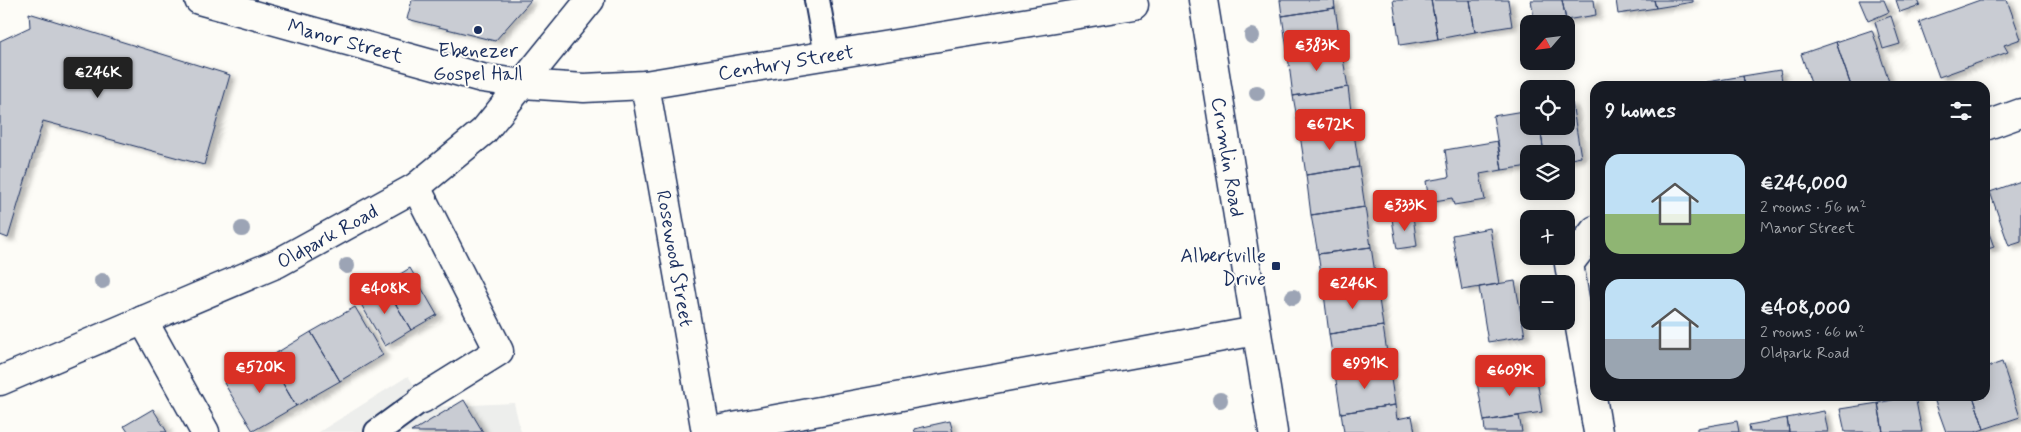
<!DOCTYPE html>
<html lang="en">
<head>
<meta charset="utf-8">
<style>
  :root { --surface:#171b24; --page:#242831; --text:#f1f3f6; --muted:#9ea1a6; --accent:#d93025 }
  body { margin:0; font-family:Mynerve,sans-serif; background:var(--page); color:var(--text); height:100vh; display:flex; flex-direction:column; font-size:19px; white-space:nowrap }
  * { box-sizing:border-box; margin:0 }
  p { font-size:16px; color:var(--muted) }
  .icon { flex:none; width:28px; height:28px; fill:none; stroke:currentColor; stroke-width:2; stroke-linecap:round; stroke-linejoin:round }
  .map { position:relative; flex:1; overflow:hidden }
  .details { position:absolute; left:1590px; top:81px; width:400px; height:320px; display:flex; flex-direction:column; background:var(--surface); border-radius:15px; box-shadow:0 2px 12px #0003 }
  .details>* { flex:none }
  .needle { width:32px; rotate:242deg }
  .buttons { position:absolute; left:1520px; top:15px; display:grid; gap:10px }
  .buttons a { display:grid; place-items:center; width:55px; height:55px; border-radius:10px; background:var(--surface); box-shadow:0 2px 12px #0003; font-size:25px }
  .price { position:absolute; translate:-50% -42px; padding:0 11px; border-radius:5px; background:var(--accent); color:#fff; font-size:16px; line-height:32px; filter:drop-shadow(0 1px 2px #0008) }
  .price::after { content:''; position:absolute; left:50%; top:30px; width:15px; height:11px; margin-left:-8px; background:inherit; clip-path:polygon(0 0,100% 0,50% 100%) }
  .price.active { background:#222; color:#fff }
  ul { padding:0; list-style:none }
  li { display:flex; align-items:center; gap:15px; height:125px; padding:0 15px }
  li span { display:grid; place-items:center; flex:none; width:140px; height:100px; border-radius:15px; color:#555 }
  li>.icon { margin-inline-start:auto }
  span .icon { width:60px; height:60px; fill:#fffc; stroke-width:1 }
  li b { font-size:21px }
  h2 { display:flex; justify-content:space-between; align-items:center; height:60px; padding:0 15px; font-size:21px }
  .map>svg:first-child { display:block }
  .built { fill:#edeeec }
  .building { fill:#c9ccd3; stroke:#1b2f5e; filter:url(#shadow) }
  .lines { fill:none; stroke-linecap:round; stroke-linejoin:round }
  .service-casing { stroke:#1b2f5e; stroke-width:28 }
  .minor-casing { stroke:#1b2f5e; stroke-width:31 }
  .secondary-casing { stroke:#1b2f5e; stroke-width:31 }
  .primary-casing { stroke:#1b2f5e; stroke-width:31 }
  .service { stroke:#fdfcf7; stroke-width:24 }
  .minor { stroke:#fdfcf7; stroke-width:28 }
  .secondary { stroke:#fdfcf7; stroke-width:28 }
  .primary { stroke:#fdfcf7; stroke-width:28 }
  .tree { fill:#9ca4b5 }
  .poi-dot { fill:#1b2f5e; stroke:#fdfcf7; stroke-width:2 }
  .labels { text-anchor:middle; stroke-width:4; stroke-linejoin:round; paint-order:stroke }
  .street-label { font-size:20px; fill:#1b2f5e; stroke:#fdfcf7 }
  .poi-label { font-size:20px; fill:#1b2f5e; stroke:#fdfcf7 }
</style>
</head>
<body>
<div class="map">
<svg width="2021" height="432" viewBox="0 0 2021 432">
  <defs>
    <filter id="shadow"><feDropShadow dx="5.5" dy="3" stdDeviation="2.5" flood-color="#0004"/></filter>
  </defs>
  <rect width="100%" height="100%" fill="#fdfcf7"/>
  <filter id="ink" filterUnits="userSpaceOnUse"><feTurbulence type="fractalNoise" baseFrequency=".02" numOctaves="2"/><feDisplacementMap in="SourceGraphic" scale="10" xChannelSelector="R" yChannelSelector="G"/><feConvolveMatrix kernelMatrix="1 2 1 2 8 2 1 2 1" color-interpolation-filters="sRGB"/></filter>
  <g filter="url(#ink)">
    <path class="built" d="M408,376L429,407L514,403L521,432H319Z"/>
    <path class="building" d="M412,0H531L495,41L407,19Z
      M1280,0H1334L1335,8L1282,16Z
      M1393,0H1431L1438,39L1400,45Z
      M1431,0H1470L1475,32L1438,39Z
      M1470,0H1508L1512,26L1475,32Z
      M1531,0H1562L1566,20L1535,24Z
      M1562,0H1594L1596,15L1566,20Z
      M1616,0H1654L1656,8L1618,14Z
      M1654,0H1693V2L1656,8Z
      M1859,0H1884L1889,12L1868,21Z
      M1896,0H1918L1920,5L1900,12Z
      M1980,0H2007L2021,39L2004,45L2008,52L1939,77L1919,22Z
      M1335,8L1341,48L1288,56L1282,16Z
      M29,13L230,75L204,165L43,121L8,238L0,235V41L30,27Z
      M1891,16L1900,44L1883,49L1875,22Z
      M1872,30L1890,85L1851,86L1836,42Z
      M1836,42L1851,86H1812L1801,54Z
      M1341,48L1348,87L1293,96L1288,56Z
      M1780,70L1783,86H1745L1743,76Z
      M1743,76L1745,86H1708L1707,82Z
      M1348,87L1353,127L1300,135L1293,96Z
      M1572,103L1581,157L1566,160V154H1544L1540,126H1566V104Z
      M1529,110V126H1540L1544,154H1529V166L1502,170L1493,116Z
      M1353,127L1359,167L1306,175L1300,135Z
      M1498,141L1502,170L1480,174L1485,200L1454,205L1452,198L1429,202L1426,181L1449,177L1445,150Z
      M1359,167L1365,207L1311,215L1306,175Z
      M2021,181V242L2009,246L1990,192Z
      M1365,207L1371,247L1318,254L1311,215Z
      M1413,216L1417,246L1397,249L1392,219Z
      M1985,222L1994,247L1985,250Z
      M1490,228L1499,284L1462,290L1452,235Z
      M1371,247L1377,286L1324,294L1318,254Z
      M410,268L437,315L411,330L384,284Z
      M1515,281L1525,336L1488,342L1479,287Z
      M384,284L411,330L385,346L358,299Z
      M1377,286L1383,326L1329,334L1324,294Z
      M355,307L383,355L340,381L311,332Z
      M1383,326L1389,366L1335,374L1329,334Z
      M311,332L340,381L296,406L268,358Z
      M268,358L296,406L253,431L224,383Z
      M2002,362L2020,417L1984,429L1973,396H1985V368Z
      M1389,366L1395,405L1341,413L1335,374Z
      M1536,373L1542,412L1484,421L1477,382Z
      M1910,396H1915L1922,432H1883L1878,403Z
      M1933,396H1973L1984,429L1975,432H1946Z
      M464,400L483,432H411Z
      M1878,403L1883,432H1845L1840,409Z
      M1395,405L1397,419L1412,416L1415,432H1344L1341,413Z
      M153,409L167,432H128L124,426Z
      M1824,411L1828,432H1789L1787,418Z
      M1519,416L1522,432H1485L1484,421Z
      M1787,418L1789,432H1750L1749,425Z
      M950,421L953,432H915L914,429Z
      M1737,421L1739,432H1697V428Z"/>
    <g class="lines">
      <g class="service-casing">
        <path id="service" d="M817,0L827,55
          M377,432L422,399"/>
      </g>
      <g class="minor-casing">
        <g id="minor">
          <path id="s1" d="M199,0L482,78L523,84L584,88L645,85L1134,5"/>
          <path id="s2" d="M645,85L706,432"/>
          <path d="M1985,126L2021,113"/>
          <path d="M416,187L499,351L422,399"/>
          <path d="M1595,230L1569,264L1598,432"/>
          <path d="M143,320L205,432"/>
          <path d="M706,432L1256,331"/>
        </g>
      </g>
      <g class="secondary-casing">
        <g id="secondary">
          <path id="s3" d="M0,381L278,263L416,187L484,131L590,0"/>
        </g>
      </g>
      <g class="primary-casing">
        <g id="primary">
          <path id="s4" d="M1203,0L1273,432"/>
        </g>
      </g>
      <use href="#service" class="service"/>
      <use href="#minor" class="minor"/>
      <use href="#secondary" class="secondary"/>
      <use href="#primary" class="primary"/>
    </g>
    <g class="tree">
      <circle cx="1252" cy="36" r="8"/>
      <circle cx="1257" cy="93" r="8"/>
      <circle cx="242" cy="229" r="8"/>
      <circle cx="347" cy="266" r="8"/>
      <circle cx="102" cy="281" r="8"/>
      <circle cx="1293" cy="297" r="8"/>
      <circle cx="1220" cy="400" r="8"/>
    </g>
  </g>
  <g class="poi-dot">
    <circle cx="478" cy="30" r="5"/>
    <rect x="1271" y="261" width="10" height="10" rx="2.5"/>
  </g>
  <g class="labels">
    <g class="street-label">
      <text dy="7" stroke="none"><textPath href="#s1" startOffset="152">Manor Street</textPath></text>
      <text dy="7" stroke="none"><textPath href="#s1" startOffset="600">Century Street</textPath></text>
      <text dy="7" stroke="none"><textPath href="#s4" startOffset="159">Crumlin Road</textPath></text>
      <text dy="7" stroke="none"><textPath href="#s3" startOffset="358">Oldpark Road</textPath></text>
      <text dy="7" stroke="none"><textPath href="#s2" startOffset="176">Rosewood Street</textPath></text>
    </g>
    <g class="poi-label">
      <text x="478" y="57">Ebenezer<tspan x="478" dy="23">Gospel Hall</tspan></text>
      <text x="1266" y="262" text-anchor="end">Albertville<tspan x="1266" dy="23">Drive</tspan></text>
    </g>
  </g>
</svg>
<div class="buttons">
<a><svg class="needle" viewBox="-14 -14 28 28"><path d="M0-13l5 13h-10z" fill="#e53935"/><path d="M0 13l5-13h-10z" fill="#9ea1a6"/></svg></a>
<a><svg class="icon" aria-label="locate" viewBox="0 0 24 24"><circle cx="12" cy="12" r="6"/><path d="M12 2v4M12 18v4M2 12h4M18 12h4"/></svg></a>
<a><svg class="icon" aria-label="layers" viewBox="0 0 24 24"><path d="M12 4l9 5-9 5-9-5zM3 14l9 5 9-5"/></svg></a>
<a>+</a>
<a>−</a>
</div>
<b class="price" style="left:1317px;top:72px">€383K</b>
<b class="price active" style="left:98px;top:99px">€246K</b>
<b class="price" style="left:1330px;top:151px">€672K</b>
<b class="price" style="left:1405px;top:232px">€333K</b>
<b class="price" style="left:1353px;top:310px">€246K</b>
<b class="price" style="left:385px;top:315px">€408K</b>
<b class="price" style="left:1365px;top:390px">€991K</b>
<b class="price" style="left:260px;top:394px">€520K</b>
<b class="price" style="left:1510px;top:397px">€609K</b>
<section class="details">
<h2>9 homes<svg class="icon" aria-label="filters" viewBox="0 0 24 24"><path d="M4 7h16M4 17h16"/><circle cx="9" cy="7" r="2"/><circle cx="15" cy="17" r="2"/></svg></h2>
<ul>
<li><span style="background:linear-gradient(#bfe0f5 60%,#8fb573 0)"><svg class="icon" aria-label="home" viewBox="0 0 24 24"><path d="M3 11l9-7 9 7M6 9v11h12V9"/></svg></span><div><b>€246,000</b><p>2 rooms · 56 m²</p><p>Manor Street</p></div></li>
<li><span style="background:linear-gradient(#bfe0f5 60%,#9aa5b1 0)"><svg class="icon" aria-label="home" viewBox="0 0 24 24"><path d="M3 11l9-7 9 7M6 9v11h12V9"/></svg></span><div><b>€408,000</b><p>2 rooms · 66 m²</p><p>Oldpark Road</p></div></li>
</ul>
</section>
</div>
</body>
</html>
